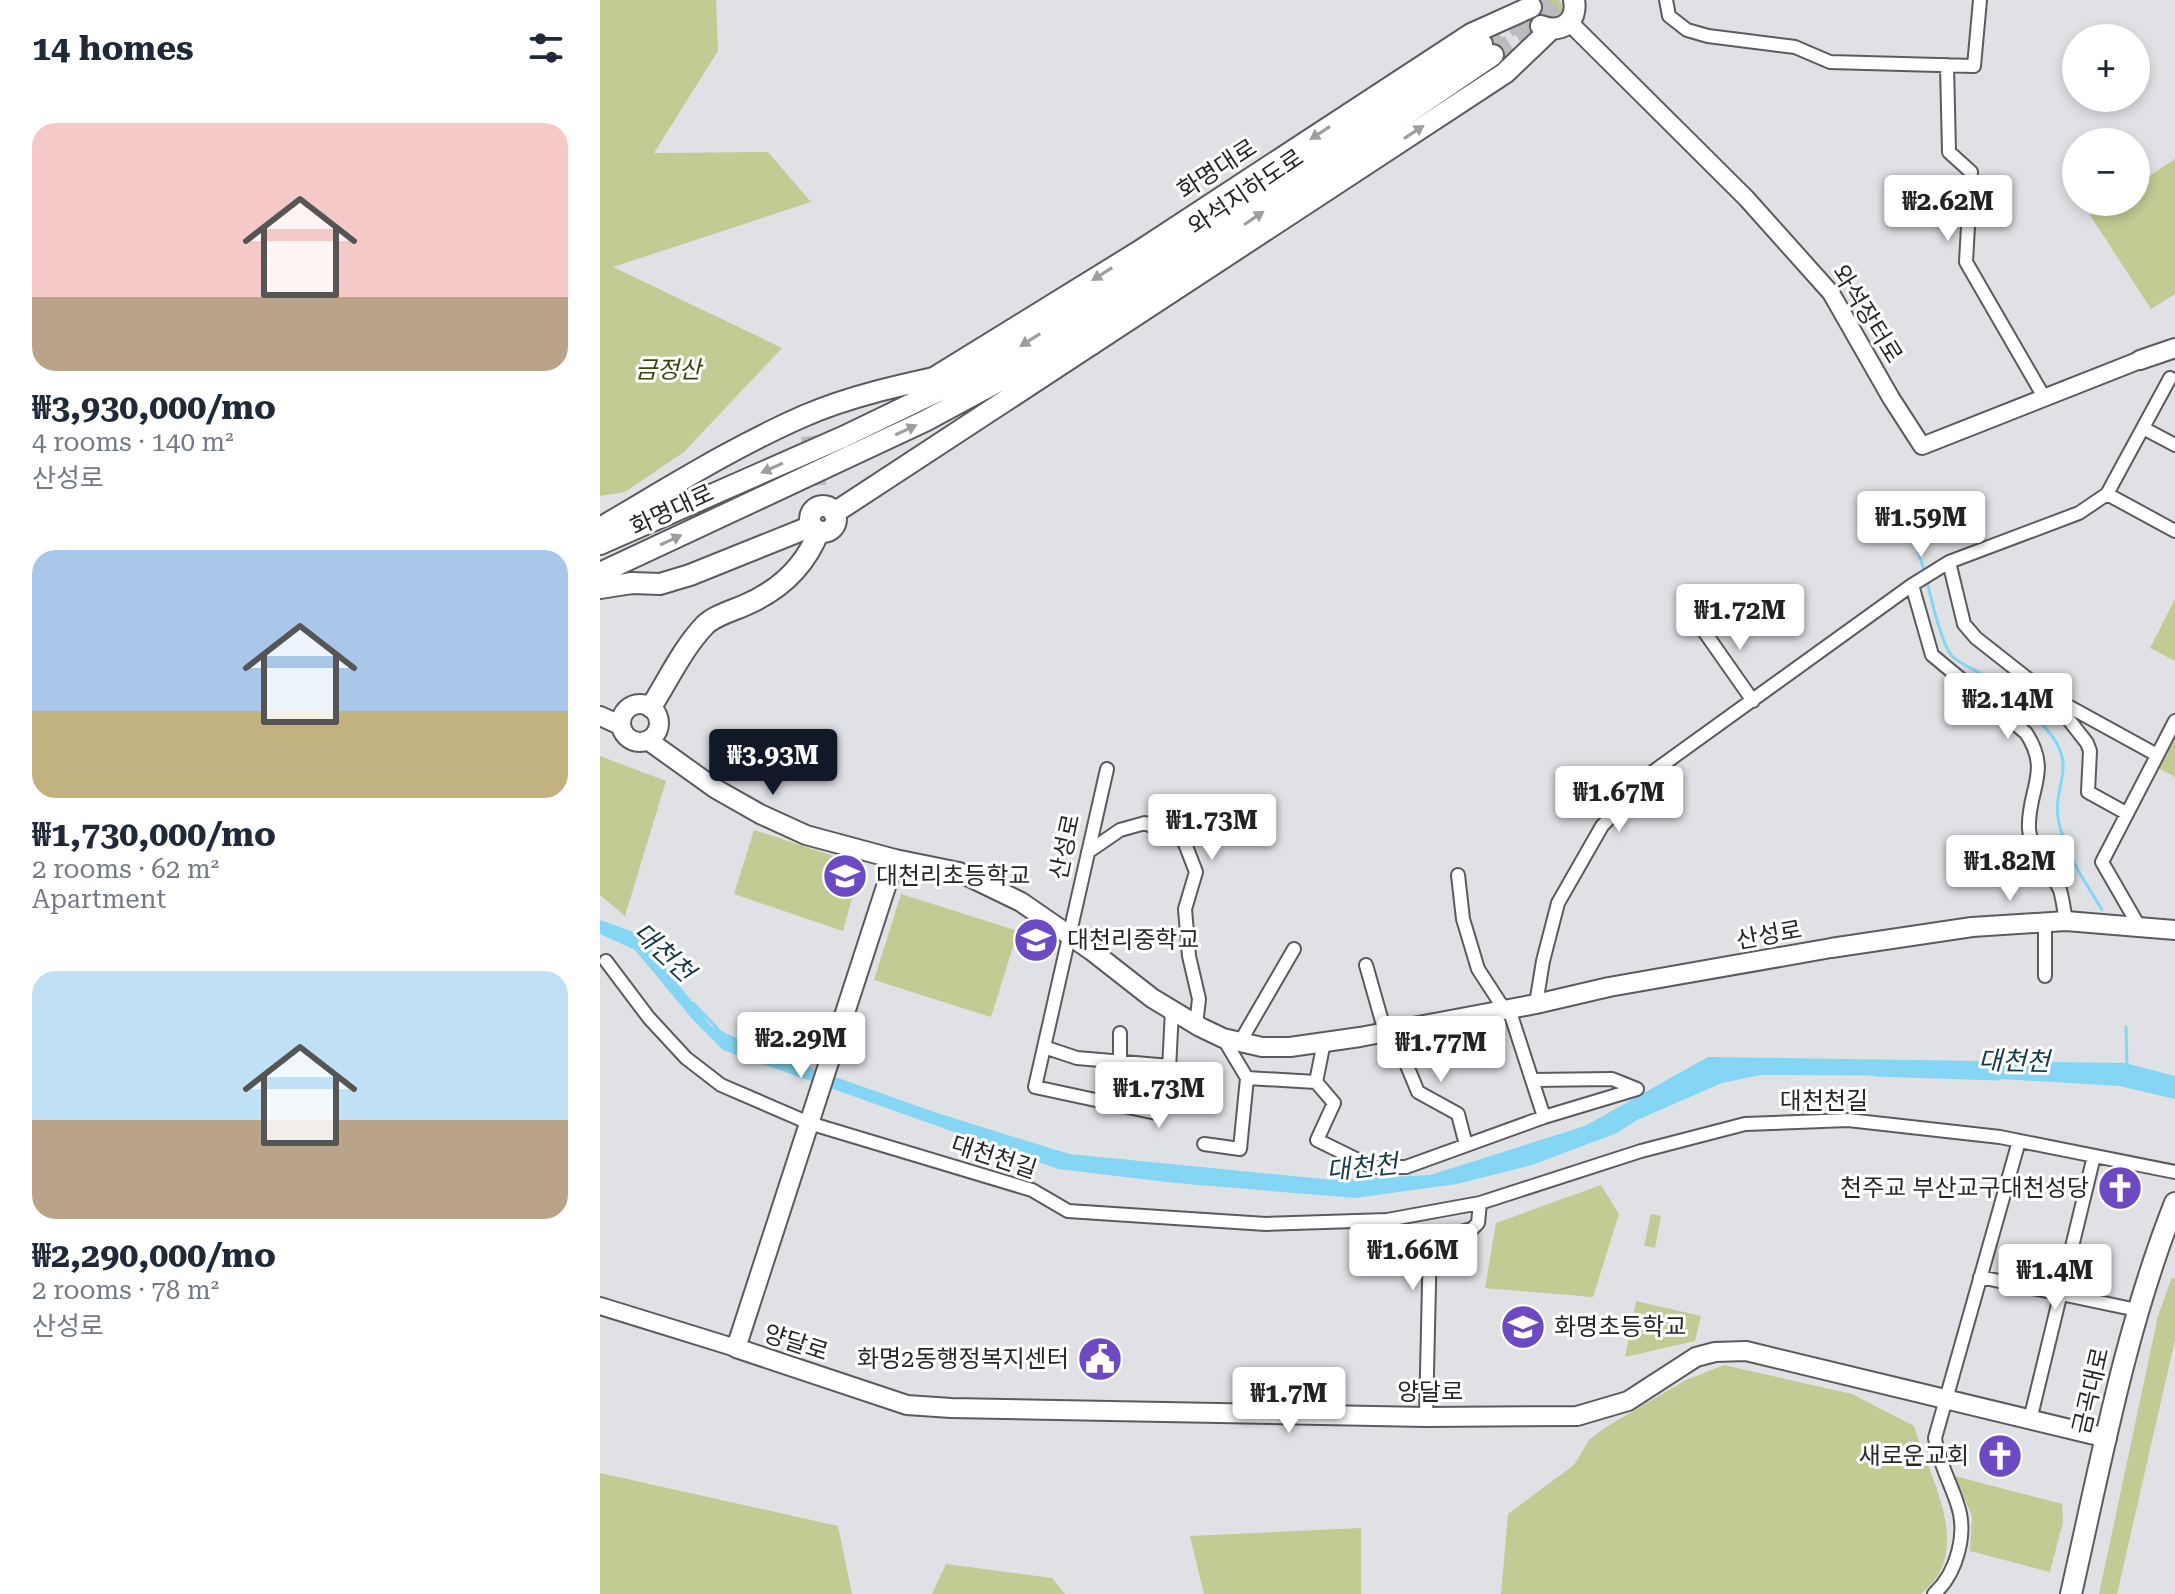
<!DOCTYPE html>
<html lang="en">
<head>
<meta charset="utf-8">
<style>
  :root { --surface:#fff; --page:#f2f2f3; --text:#1f2937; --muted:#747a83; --accent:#111827 }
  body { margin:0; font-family:"Roboto Serif","Noto Sans KR",serif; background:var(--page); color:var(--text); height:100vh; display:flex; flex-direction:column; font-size:30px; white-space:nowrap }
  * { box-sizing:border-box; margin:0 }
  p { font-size:26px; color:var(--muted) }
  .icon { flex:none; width:44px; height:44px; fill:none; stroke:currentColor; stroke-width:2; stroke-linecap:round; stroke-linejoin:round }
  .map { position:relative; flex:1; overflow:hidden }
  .panel { display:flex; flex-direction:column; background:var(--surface); width:600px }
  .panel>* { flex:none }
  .controls { position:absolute; left:1462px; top:24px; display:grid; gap:16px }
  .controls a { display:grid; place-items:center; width:88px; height:88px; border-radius:50%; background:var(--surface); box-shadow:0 4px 12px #0003; font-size:40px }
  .price { position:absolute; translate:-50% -68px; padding:0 18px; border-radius:8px; background:#fff; color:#222; font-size:26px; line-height:52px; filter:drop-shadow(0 2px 4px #0008) }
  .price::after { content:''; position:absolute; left:50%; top:48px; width:24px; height:18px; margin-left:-12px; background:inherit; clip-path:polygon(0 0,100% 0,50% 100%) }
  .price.active { background:var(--accent); color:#fff }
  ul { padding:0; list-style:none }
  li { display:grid; align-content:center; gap:16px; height:424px; padding:0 32px }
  li span { display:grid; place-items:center; height:248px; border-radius:24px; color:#555 }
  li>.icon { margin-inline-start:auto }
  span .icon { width:144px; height:144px; fill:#fffc; stroke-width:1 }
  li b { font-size:34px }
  h2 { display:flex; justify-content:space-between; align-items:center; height:96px; padding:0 32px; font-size:34px }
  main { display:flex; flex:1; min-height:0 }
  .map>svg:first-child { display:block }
  .green { fill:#c2cb94 }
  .water { fill:#84d6f4 }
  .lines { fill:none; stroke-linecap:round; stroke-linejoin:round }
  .stream { stroke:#84d6f4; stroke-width:3 }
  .trunk-tunnel { stroke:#bbbcbf; stroke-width:20; stroke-dasharray:20 10; stroke-linecap:butt }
  .minor-casing { stroke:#5b5b5f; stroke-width:16 }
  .tertiary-casing { stroke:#5b5b5f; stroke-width:20 }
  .secondary-casing { stroke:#5b5b5f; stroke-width:22 }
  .primary-casing { stroke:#5b5b5f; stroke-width:24 }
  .trunk-casing { stroke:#5b5b5f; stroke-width:24 }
  .minor { stroke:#fff; stroke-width:12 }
  .tertiary { stroke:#fff; stroke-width:16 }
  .secondary { stroke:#fff; stroke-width:18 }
  .primary { stroke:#fff; stroke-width:20 }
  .trunk { stroke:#fff; stroke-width:20 }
  .oneway { fill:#9e9e9f }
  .labels { text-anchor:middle; stroke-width:6; stroke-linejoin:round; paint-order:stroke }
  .street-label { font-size:24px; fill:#272729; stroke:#fff }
  .park-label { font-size:24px; font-style:italic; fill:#3c420e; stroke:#fff }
  .poi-label { font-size:24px; fill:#272729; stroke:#fff; text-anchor:start }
  .water-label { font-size:26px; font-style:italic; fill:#143a47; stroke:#fff }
</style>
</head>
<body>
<main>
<section class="panel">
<h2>14 homes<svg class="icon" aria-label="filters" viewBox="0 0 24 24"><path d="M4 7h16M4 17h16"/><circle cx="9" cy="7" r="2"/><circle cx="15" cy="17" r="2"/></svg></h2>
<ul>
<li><span style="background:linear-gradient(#f6c9c9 70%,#b9a48a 0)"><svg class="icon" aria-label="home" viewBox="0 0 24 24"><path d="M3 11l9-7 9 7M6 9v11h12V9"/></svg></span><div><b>₩3,930,000/mo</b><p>4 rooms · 140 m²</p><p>산성로</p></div></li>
<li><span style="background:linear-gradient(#a9c7e8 65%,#c2b280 0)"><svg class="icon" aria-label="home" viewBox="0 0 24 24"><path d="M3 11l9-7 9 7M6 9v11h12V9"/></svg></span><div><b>₩1,730,000/mo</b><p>2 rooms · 62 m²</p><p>Apartment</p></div></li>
<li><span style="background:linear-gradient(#bfe0f5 60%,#b9a48a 0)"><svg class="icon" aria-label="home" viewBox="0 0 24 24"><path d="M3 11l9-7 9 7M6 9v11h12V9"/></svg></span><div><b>₩2,290,000/mo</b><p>2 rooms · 78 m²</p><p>산성로</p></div></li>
</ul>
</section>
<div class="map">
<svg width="1575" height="1594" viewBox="0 0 1575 1594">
  <rect width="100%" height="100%" fill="#e0e1e5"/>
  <path class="green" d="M943 8a10 10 0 1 1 20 0a10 10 0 1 1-20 0Z
    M0,0H116L118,51L54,153L168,152L211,202L13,267L182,348L84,452L25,492L0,496Z
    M1575,159V294L1551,309L1490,215L1510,202H1536V185Z
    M1575,599V661L1550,648Z
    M1575,735V777L1558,768Z
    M0,756L66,781L25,916L0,895Z
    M154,830L261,865L243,931L134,894Z
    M301,894L418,931L391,1017L274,980Z
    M1001,1185L1019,1214L993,1297L885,1288L896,1223Z
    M1051,1214L1061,1216L1055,1248L1044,1246Z
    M1572,1277L1575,1279V1340L1517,1594H1499L1558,1316Z
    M1036,1301L1101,1316L1095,1341L1025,1357Z
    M1124,1365L1252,1394L1314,1426C1327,1469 1364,1533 1338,1575C1334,1582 1327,1588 1321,1594H901L908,1514L974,1465L989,1440L1006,1427L1086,1380Z
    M0,1473L238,1526L252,1594H0Z
    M1355,1476L1462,1504L1463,1522L1450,1572L1370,1551L1372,1516Z
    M761,1528V1594H604L590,1536Z
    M346,1564L452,1578L465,1594H332Z"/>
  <path class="water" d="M0,920L39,934L111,1026L168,1053L334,1112L469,1154L733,1180L830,1175L985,1126L1108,1057L1525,1063L1575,1076V1099L1519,1086L1352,1076L1160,1075L1122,1083L1037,1120L1017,1133L932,1165L857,1184L755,1198L575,1183L458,1169L123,1050L94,1021L35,950L0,934Z"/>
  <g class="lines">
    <path class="stream" d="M1305,512L1325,573
      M1327,581C1331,598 1341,644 1352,656C1360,664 1374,669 1383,675C1407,692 1434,712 1452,736C1477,770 1451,788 1459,823C1466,855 1486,883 1502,910
      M93,1003L118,1029
      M1526,1027L1527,1067
      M1274,1075L1399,1079"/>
    <path class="trunk-tunnel" d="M882,44L952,0
      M893,55L980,0
      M211,436L217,490"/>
    <g class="minor-casing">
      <path id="minor" d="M1066,0L1069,16L1087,30L1108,36L1195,47L1230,62L1374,66L1380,0
        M1347,65L1349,152L1371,172L1366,262L1444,397
        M1543,428L1575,445
        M1507,494L1575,531
        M1312,585L1332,655L1426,733C1452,772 1427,790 1429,829C1431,851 1451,871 1460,890C1463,900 1464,911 1466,921
        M1099,624L1153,701
        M1457,700L1557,755
        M507,769L435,1087L556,1113L568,1089L572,1010
        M1526,813L1488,792L1490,751L1487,743L1451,697L1376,638L1364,624L1349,562L1479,513L1507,494L1570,378
        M488,852L520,830L545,823L584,841L596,872L585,909L589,956L599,999L596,1025
        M858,875L863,919L878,969L904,1009
        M1540,928L1502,862L1575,721
        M6,961L49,1018L86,1058L121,1085L209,1123L432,1190L468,1211L666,1224L787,1220L880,1203L1041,1151L1145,1124L1248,1120L1400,1137L1575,1172
        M766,965L785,1032L805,1061L818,1092L858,1114L866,1145
        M1445,976V924
        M936,1004L943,961L958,903L1002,826L1054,771L1312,585L1349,562
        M909,1009L944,1117
        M623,1038L647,1078L716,1082L734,1103L717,1140L772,1167H806L944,1117L1037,1089
        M640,1042L694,949
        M444,1047L477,1058L570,1066
        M520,1062V1033
        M932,1080L1012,1079L1037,1089
        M716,1082L724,1042
        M604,1144L640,1149L647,1078
        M1380,1277L1537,1310
        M826,1417L830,1240L872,1229L878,1223L880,1203
        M1430,1420L1494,1156
        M1334,1594C1357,1573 1368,1533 1357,1503C1350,1481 1338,1461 1335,1438L1419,1141"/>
    </g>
    <g class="tertiary-casing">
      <path id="tertiary" d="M970,23L1146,198L1231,293L1291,398L1322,446L1540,360
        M0,1306L136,1348"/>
    </g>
    <g class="secondary-casing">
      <path id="secondary" d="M1540,360L1575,348
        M21 723a19 19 0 1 1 38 0a19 19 0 1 1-38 0Z
        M0,716L20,725
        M49,741L116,789L160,814L206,835L295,859L359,872L421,902L492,951L552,998L600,1027L623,1038L662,1047H690L760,1037L936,1004L1009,987L1231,948L1372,927L1466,921L1575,930
        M295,859L136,1348L307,1405L351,1408L826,1417L977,1416L1028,1401L1096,1357L1115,1352L1146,1351L1507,1438"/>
    </g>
    <g class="primary-casing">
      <path id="primary" d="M941,26C961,34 978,22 974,0
        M492,344L905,73L950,30
        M337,376L538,252L871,34L931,7
        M1471,1594C1501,1462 1525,1329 1575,1203"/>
    </g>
    <g class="trunk-casing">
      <path id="trunk" d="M210 519a13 13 0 1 1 26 0a13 13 0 1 1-26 0Z
        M234,513L492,344
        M0,528C67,489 133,447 204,416C252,395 306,384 357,373
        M0,544L243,437L388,367L591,239L882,44
        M0,573L325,421L425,367L591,261L893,55
        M0,588L32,583L60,584L90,575L212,526
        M51,707C68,680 83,648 105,625C114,616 131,611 143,606C179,591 205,567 219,531"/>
    </g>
    <use href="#minor" class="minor"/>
    <use href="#tertiary" class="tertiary"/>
    <use href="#secondary" class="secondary"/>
    <use href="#primary" class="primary"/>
    <use href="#trunk" class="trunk"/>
  </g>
  <defs><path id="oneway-solid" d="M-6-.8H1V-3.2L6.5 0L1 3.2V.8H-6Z" transform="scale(2)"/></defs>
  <g class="oneway">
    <use href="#oneway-solid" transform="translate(814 132) rotate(-33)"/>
    <use href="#oneway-solid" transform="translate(720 133) rotate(147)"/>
    <use href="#oneway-solid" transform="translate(654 218) rotate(-34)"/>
    <use href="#oneway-solid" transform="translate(502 274) rotate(148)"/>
    <use href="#oneway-solid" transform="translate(430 340) rotate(148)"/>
    <use href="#oneway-solid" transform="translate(306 430) rotate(-25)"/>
    <use href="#oneway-solid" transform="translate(172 468) rotate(156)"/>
    <use href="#oneway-solid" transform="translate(71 540) rotate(-25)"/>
  </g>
  <defs>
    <g id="school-disc" transform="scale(2.3)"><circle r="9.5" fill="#6b4ac3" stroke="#fff"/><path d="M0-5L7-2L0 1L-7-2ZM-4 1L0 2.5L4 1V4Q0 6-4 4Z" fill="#fff"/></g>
    <g id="church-disc" transform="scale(2.3)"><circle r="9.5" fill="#6b4ac3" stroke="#fff"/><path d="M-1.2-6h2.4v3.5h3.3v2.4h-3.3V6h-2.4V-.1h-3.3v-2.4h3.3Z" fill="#fff"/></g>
    <g id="civic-disc" transform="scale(2.3)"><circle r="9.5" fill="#6b4ac3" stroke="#fff"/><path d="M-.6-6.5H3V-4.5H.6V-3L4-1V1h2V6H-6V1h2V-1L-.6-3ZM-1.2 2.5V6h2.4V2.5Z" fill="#fff"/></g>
  </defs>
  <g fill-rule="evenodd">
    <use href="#school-disc" x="245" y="876"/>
    <use href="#school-disc" x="436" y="940"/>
    <use href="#church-disc" x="1520" y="1188"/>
    <use href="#school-disc" x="923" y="1327"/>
    <use href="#civic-disc" x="500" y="1359"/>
    <use href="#church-disc" x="1400" y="1456"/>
  </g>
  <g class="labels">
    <g class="street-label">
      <text transform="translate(617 169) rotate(-33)" y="8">화명대로</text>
      <text transform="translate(646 192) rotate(-34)" y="8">와석지하도로</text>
      <text transform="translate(1267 314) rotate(58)" y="8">와석장터로</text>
      <text transform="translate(72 510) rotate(-25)" y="8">화명대로</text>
      <text transform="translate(465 847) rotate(-78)" y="8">산성로</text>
      <text transform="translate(1169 935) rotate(-10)" y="8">산성로</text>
      <text x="1224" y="1109">대천천길</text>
      <text transform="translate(394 1157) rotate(18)" y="8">대천천길</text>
      <text transform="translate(196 1343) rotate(18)" y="8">양달로</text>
      <text transform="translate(1491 1391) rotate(-77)" y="8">금곡대로</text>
      <text x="830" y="1400">양달로</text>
    </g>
    <g class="park-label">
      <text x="68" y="378">금정산</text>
    </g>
    <g class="poi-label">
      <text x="276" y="884">대천리초등학교</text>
      <text x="467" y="948">대천리중학교</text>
      <text x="1489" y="1196" text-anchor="end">천주교 부산교구대천성당</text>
      <text x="954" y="1335">화명초등학교</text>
      <text x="469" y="1367" text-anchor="end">화명2동행정복지센터</text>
      <text x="1369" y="1464" text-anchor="end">새로운교회</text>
    </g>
    <g class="water-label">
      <text transform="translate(64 952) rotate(43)" y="9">대천천</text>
      <text transform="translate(1414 1061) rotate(1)" y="9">대천천</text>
      <text transform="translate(762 1167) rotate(-6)" y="9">대천천</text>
    </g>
  </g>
</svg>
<div class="controls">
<a>+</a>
<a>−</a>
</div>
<b class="price" style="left:1348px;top:243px">₩2.62M</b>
<b class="price" style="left:1321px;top:559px">₩1.59M</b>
<b class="price" style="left:1140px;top:652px">₩1.72M</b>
<b class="price" style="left:1408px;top:741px">₩2.14M</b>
<b class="price active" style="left:173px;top:797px">₩3.93M</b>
<b class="price" style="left:1019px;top:834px">₩1.67M</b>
<b class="price" style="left:612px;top:862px">₩1.73M</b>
<b class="price" style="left:1410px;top:903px">₩1.82M</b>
<b class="price" style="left:201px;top:1080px">₩2.29M</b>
<b class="price" style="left:841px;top:1084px">₩1.77M</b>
<b class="price" style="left:559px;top:1130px">₩1.73M</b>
<b class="price" style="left:813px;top:1292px">₩1.66M</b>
<b class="price" style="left:1455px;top:1312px">₩1.4M</b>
<b class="price" style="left:689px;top:1435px">₩1.7M</b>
</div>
</main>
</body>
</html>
